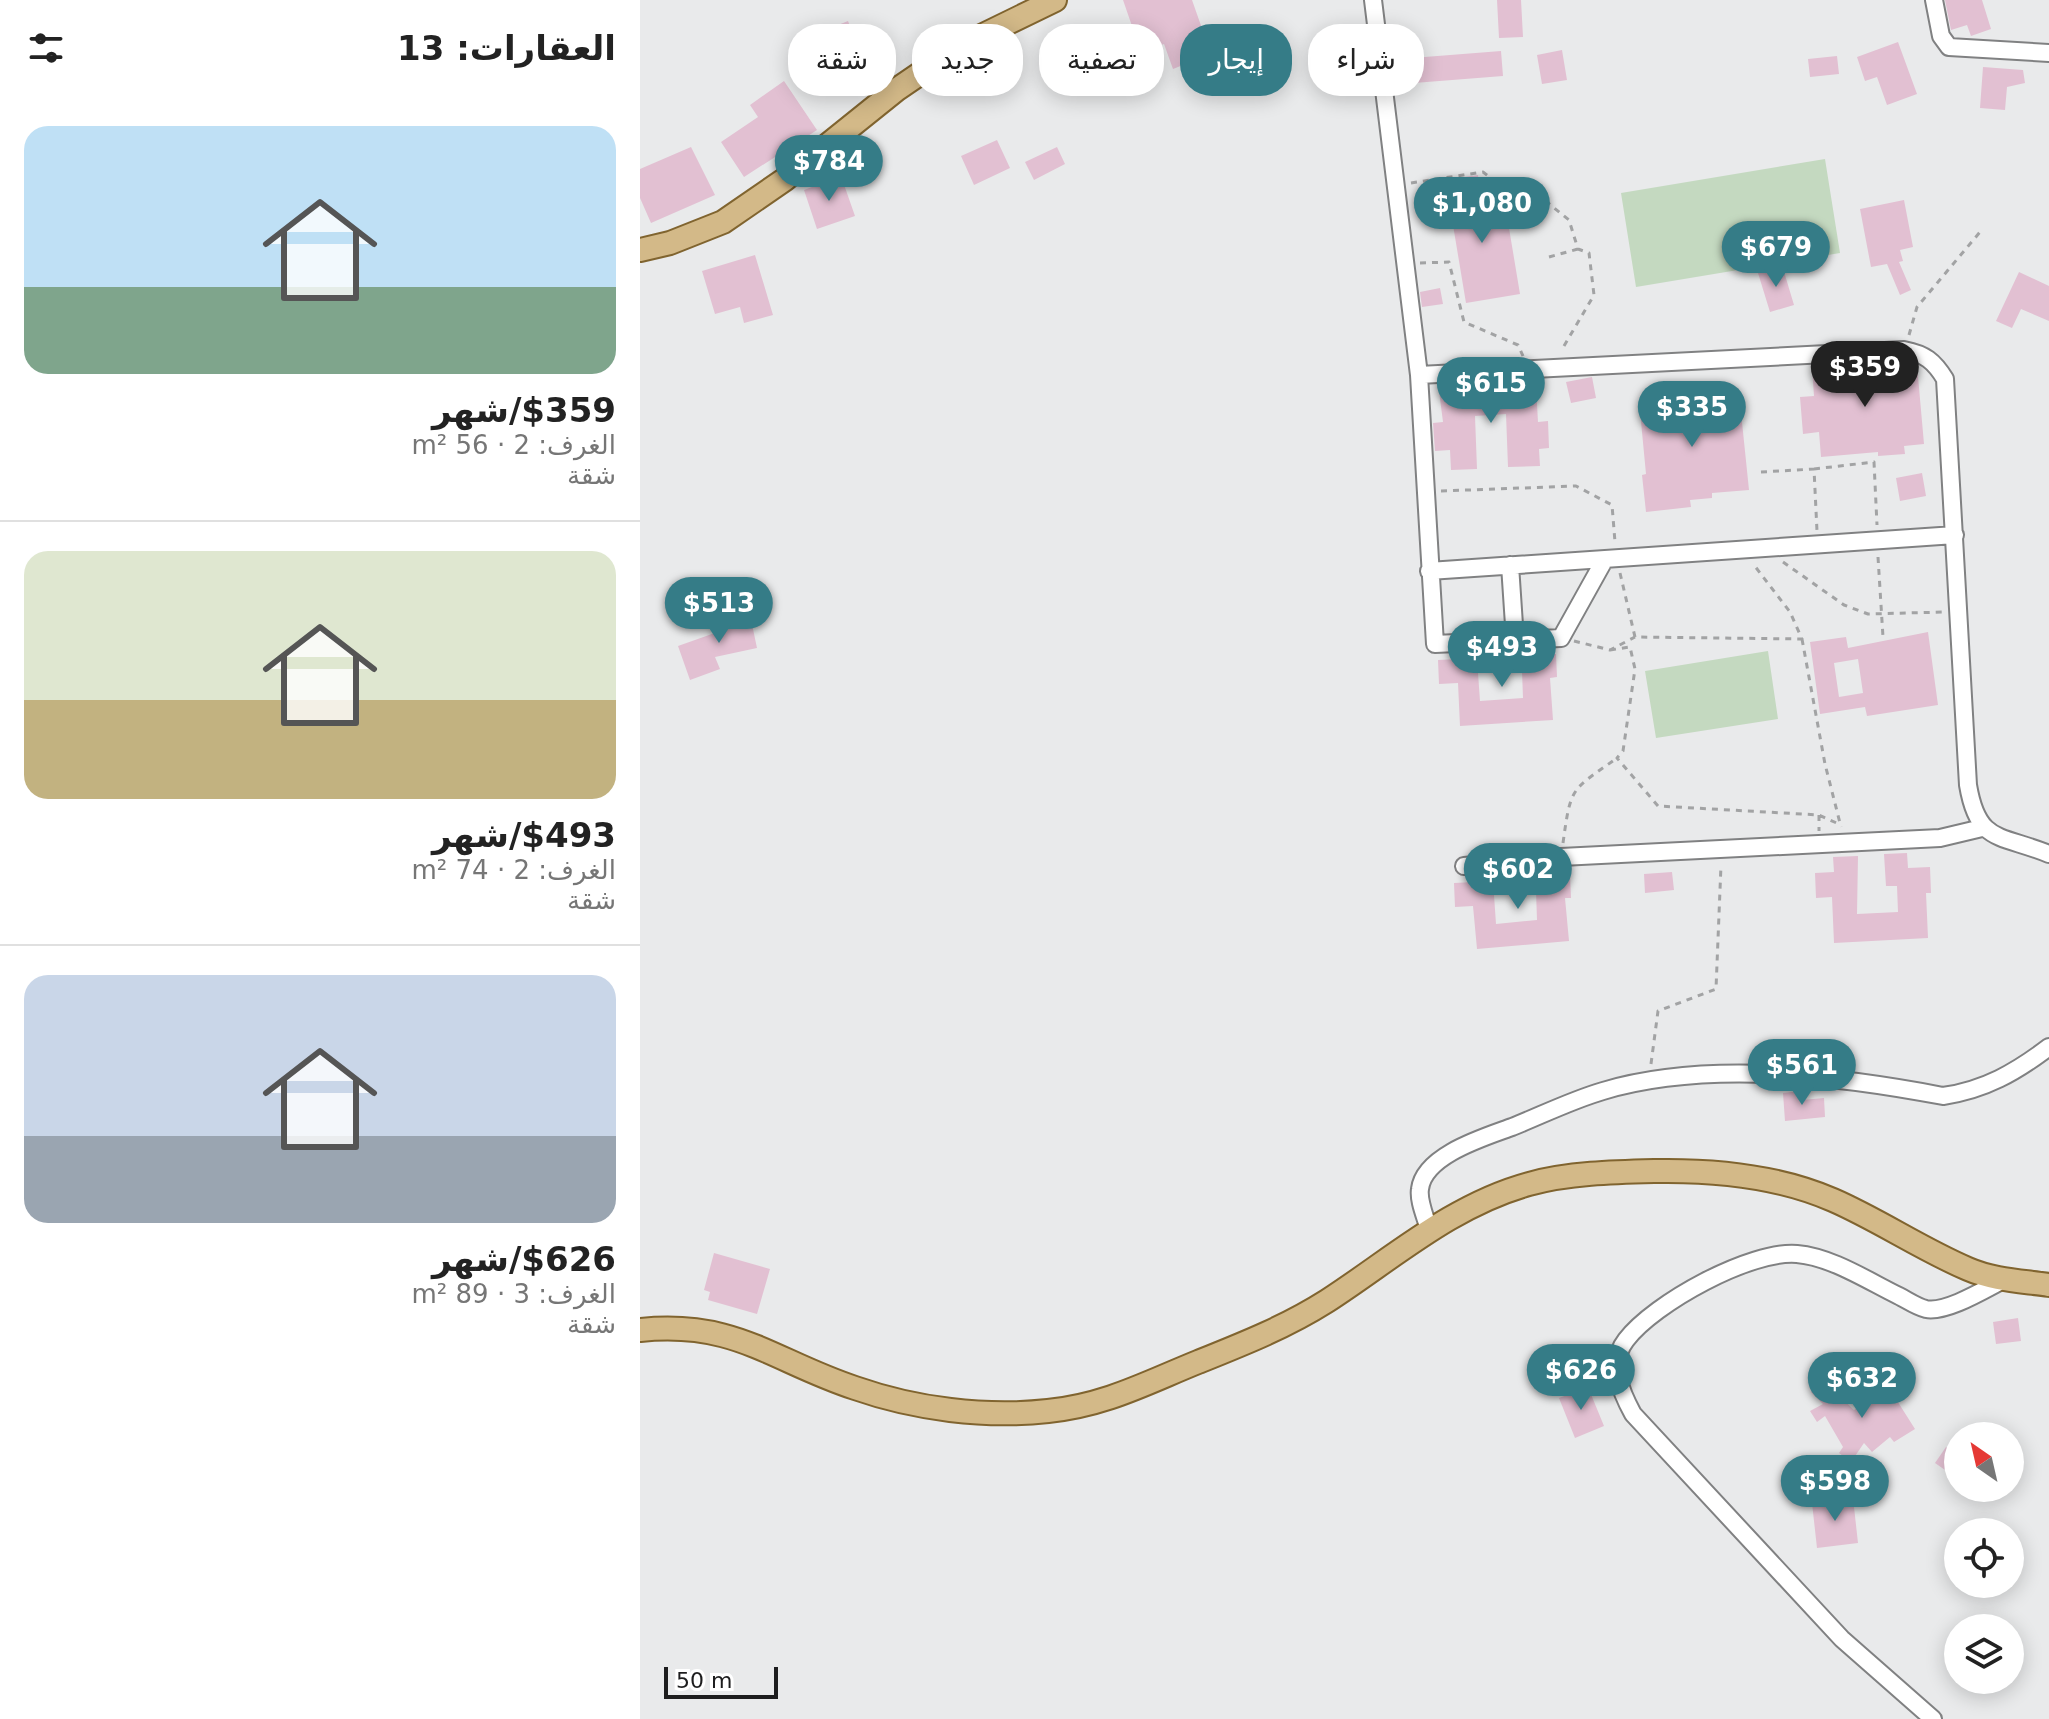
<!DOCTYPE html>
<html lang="ar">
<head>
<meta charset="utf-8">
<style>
  :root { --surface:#fff; --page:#f6f6f6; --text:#222; --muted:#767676; --line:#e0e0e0; --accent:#357c87 }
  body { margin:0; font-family:"DejaVu Sans","Noto Naskh Arabic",sans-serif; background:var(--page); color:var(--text); direction:rtl; height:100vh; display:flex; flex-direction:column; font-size:30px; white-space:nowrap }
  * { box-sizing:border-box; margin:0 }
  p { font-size:26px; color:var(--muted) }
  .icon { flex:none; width:44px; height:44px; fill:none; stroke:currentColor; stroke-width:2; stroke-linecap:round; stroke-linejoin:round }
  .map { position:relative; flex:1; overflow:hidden; direction:ltr }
  .side { display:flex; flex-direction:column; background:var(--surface); width:640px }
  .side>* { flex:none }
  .hud { position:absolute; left:24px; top:24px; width:760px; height:72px; direction:rtl; display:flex; gap:16px }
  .needle { width:52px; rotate:326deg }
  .tools { position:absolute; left:1304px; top:1422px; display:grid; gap:16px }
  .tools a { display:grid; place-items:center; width:80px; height:80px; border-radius:50%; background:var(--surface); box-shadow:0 4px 20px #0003; font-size:40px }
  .scale { position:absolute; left:24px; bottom:20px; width:114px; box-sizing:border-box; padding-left:8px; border:4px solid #1d1d1e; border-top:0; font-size:22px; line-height:28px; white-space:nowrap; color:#1d1d1e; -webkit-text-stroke:6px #fff; paint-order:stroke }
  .price { position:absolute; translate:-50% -68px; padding:0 18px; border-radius:28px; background:var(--accent); color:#fff; font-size:26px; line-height:52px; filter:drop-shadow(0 2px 4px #0008) }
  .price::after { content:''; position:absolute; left:50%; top:48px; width:24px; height:18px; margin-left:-12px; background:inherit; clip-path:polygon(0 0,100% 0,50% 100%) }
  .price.on { background:#222; color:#fff }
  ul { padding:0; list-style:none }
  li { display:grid; align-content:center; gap:16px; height:424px; padding:0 24px }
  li+li { border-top:2px solid var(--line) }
  li span { display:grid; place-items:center; height:248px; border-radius:24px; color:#555 }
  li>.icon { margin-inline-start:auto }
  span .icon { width:144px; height:144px; fill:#fffc; stroke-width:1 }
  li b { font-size:34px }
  h2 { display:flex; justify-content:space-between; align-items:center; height:96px; padding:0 24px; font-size:34px }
  .tag { padding:0 28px; border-radius:32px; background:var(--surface); box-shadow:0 4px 20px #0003; font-size:28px; line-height:72px }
  .tag.on { background:var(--accent); color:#fff }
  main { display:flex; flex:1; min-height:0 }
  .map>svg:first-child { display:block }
  .green { fill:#c4d9c0 }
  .building { fill:#e2c0d2; fill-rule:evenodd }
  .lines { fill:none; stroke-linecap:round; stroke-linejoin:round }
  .minor-casing { stroke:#808182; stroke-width:20 }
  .major-casing { stroke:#80642f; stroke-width:26 }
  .path { stroke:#a2a3a4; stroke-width:3; stroke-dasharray:6 6; stroke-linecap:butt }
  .minor { stroke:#fff; stroke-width:16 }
  .major { stroke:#d3b988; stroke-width:22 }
</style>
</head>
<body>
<main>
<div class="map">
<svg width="1409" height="1719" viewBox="0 0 1409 1719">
  <rect width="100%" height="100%" fill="#e9eaeb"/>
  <path class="green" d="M1185,159L1200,253L996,287L981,193Z
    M1128,651L1138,719L1016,738L1005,671Z"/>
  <path class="building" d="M483,0H552L565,37L542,45L548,63L533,69L524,44L501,52Z
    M857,0H881L883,37L859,38Z
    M1305,0H1342L1351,29L1331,36L1327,25L1311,30Z
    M208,21L211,29L222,25L232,51L225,54L229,63L203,73L201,70L186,76L171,36Z
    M1258,42L1277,94L1247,105L1237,77L1225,81L1217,57Z
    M922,50L927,80L902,84L897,55Z
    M861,51L863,76L774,83L772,58Z
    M1197,56L1199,74L1170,77L1168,59Z
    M1343,67L1383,70L1385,83L1367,87L1365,110L1340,108Z
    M144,81L177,130L104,177L81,142L118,117L110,105Z
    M357,140L370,168L334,185L321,156Z
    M51,147L75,195L11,223L0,198V169Z
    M417,147L425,164L394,180L385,162Z
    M838,175L839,186H844L848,219L867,216L880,294L826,303L813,225L817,224L810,179Z
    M201,176L215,216L177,229L164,190Z
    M1264,200L1273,247L1260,250L1263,261L1259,262L1271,290L1260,295L1247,264L1231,267L1220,209Z
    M115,255L133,315L104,323L100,307L75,314L62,271Z
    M1142,265L1154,305L1130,312L1118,273Z
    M1379,272L1409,286V321L1381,309L1372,328L1356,321Z
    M800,288L803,304L782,307L780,292Z
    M1263,361L1277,365L1284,444L1264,446L1265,454L1238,456V452L1181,457L1179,432L1163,434L1160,397L1174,396L1172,367Z
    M952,377L956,398L931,403L926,382Z
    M1048,383L1049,398L1099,393L1109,490L1072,493V498L1050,500L1051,507L1006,512L1002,475L1006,474L1000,411L1015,410L1014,396L1033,394L1032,385Z
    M896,386L898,422L908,421L909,448L899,449L900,466L868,467L866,414L835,416L837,469L811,470L810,450L795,451L793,423L803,422L799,391Z
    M1282,473L1286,496L1260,501L1256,478Z
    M109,610L117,648L75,657L80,669L50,680L38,646L86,629L83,615Z
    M1288,632L1298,705L1227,716L1225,707L1180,714L1170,642L1206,637L1208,648ZM1218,659L1223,693L1199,697L1194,663Z
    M892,650L893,656L916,654L917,677L910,678L913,720L820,726L818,683L799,684L798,660L818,659V654L843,653L844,672L838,673L840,701L883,698L882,671H873L871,651Z
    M1267,853L1268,868L1290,867L1291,893H1286L1288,938L1194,943L1192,897L1176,898L1175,873L1194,872L1193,857L1218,856L1217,914L1258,912L1257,886H1246L1244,854Z
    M906,869L907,876L930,874L931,898H925L929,941L837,949L833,906L815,907L814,883L834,882L833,876L859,874L860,895H854L856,924L897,920L896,891L887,892L886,871Z
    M1032,872L1034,890L1005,893L1004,874Z
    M1161,1091L1162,1100L1184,1098L1185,1117L1145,1121L1143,1093Z
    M74,1253L130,1269L117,1314L68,1300L70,1292L64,1290Z
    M1378,1318L1381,1341L1356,1344L1353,1322Z
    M1183,1380L1214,1410L1249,1388L1275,1429L1254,1442L1250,1437L1232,1452L1224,1443L1211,1462L1199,1453L1203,1447L1185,1416L1177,1422L1170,1411L1183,1404L1171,1392Z
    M948,1387L964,1426L935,1438L919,1398Z
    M1306,1447L1318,1455V1479L1295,1463Z
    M1213,1498L1218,1543L1177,1548L1172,1503Z"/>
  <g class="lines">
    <g class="minor-casing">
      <path id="minor" d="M733,0L779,375L795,644L921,638L965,559
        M1294,0L1301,36L1309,47L1409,53
        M779,375L1264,350C1285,354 1294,361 1305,379L1328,785C1338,844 1360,834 1409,854
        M870,565L875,640
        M789,571L1315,535
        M824,866L921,857L1300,838L1342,828
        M789,1230C786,1218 778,1201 780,1189C784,1155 845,1137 872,1127C902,1115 932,1100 963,1091C1067,1060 1198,1076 1303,1096C1345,1090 1376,1072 1409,1047
        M1293,1719L1202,1639L993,1414C981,1392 968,1363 986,1340C1014,1303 1111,1250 1157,1254C1192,1257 1228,1281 1259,1296C1267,1300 1277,1307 1286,1309C1307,1313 1347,1288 1365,1279"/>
    </g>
    <g class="major-casing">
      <path id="major" d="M0,250L30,243L83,222L144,180L256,90L319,47L415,0
        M0,1330C95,1320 133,1361 215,1388C275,1409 345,1418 408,1411C466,1405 506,1383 558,1362C603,1344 646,1327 687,1301C752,1259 812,1205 889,1184C928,1173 975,1172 1016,1171C1076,1170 1138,1176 1193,1200C1239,1220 1281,1249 1328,1269C1353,1280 1382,1281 1409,1285"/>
    </g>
    <path class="path" d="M771,183L843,172L866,190L897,194L929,220L938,249L949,253L954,295L921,351
      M909,257L938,249
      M780,263L809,262L824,322L878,345L883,356
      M1269,335L1277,307L1340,232
      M1174,469L1234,462L1237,525
      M1121,472L1174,469L1177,531
      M801,491L936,486L972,505L975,542
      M1238,557L1243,637
      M1143,562L1204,605L1228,614L1304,612
      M980,573L995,637L1162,639L1150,612L1114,565
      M1162,639L1185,764L1201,827
      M934,641L970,650L995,637
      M970,650L990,647L995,669L983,751L977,758L1018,806L1179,815L1201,825
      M1179,815V831
      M923,843C931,785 931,791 977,758
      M1011,1064L1018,1011L1076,989L1081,865"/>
    <use href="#minor" class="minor"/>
    <use href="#major" class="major"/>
  </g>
</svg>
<div class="tools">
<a><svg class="needle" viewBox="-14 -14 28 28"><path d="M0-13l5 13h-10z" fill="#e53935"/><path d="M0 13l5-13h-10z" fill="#767676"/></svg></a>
<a><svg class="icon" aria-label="locate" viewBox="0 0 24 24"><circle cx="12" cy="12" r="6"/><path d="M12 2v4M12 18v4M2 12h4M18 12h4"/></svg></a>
<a><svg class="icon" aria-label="layers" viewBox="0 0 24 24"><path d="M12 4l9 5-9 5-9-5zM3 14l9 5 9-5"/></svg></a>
</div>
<div class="scale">50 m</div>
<b class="price" style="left:189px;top:203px">$784</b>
<b class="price" style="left:842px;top:245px">$1,080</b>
<b class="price" style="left:1136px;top:289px">$679</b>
<b class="price on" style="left:1225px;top:409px">$359</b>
<b class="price" style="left:851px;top:425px">$615</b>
<b class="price" style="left:1052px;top:449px">$335</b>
<b class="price" style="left:79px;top:645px">$513</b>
<b class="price" style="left:862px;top:689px">$493</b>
<b class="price" style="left:878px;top:911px">$602</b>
<b class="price" style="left:1162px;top:1107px">$561</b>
<b class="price" style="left:941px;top:1412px">$626</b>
<b class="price" style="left:1222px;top:1420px">$632</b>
<b class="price" style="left:1195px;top:1523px">$598</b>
<div class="hud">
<a class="tag">شراء</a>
<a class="tag on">إيجار</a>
<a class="tag">تصفية</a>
<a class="tag">جديد</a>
<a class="tag">شقة</a>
</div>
</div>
<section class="side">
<h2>العقارات: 13<svg class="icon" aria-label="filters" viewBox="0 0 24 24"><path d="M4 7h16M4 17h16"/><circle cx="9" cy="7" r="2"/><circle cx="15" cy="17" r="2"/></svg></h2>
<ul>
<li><span style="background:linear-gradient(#bfe0f5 65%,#7fa58c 0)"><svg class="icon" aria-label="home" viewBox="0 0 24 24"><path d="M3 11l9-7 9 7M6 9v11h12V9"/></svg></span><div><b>$359/شهر</b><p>الغرف: 2 · 56 m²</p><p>شقة</p></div></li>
<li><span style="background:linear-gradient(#dfe7d0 60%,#c2b280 0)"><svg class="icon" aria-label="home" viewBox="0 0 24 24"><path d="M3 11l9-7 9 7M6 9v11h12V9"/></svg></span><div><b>$493/شهر</b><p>الغرف: 2 · 74 m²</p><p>شقة</p></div></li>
<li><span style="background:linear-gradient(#c9d6e8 65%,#9aa5b1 0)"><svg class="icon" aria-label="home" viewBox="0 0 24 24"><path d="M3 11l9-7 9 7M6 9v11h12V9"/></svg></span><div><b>$626/شهر</b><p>الغرف: 3 · 89 m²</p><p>شقة</p></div></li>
</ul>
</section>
</main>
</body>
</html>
